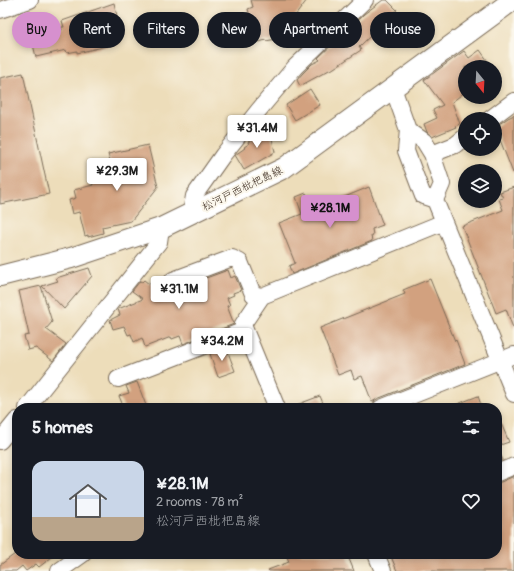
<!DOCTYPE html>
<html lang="en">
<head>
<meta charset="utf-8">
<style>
  :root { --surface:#171b24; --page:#242831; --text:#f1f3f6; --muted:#9ea1a6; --line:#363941; --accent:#d690ce }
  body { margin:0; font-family:Pangolin,"Klee One",sans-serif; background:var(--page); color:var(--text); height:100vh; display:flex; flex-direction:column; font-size:15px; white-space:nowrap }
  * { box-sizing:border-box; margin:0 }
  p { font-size:13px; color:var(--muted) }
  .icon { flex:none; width:22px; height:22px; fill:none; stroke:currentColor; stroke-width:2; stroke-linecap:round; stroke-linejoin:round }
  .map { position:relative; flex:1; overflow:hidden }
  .sheet { position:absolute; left:12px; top:403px; width:490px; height:156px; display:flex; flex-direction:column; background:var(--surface); border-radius:16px; box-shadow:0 2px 6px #0003 }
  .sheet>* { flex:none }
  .guide { position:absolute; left:12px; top:12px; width:490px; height:36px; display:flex; gap:8px }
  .needle { width:26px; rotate:162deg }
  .fabs { position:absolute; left:458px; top:60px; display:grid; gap:8px }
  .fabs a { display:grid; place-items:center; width:44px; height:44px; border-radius:50%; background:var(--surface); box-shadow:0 2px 6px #0003; font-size:20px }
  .price { position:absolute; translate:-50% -34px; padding:0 9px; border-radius:4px; background:#fff; color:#222; font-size:13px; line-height:26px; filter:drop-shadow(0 1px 2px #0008) }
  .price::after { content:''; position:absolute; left:50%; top:24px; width:12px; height:9px; margin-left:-6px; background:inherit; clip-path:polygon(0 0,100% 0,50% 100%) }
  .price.on { background:var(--accent); color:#111 }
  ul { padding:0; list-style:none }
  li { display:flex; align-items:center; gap:12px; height:100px; padding:0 20px }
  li+li { border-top:1px solid var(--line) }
  li span { display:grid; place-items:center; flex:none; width:112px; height:80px; border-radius:12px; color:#555 }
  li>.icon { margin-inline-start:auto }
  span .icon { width:48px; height:48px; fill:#fffc; stroke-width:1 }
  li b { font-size:17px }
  h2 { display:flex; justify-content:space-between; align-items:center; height:48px; padding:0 20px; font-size:17px }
  .pill { padding:0 14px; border-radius:18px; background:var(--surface); box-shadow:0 2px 6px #0003; font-size:14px; line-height:36px }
  .pill.on { background:var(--accent); color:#111 }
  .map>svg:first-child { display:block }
  .building { fill:#d2a17f }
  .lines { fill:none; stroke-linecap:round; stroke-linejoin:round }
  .minor-casing { stroke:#796955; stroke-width:18 }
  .major-casing { stroke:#796955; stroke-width:22 }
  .minor { stroke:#fff; stroke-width:16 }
  .major { stroke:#fff; stroke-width:20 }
  .labels { text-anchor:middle; stroke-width:4; stroke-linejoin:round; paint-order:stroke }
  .street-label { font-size:11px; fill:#3b2a1e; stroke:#fbf7ec }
</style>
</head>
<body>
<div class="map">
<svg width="514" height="571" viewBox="0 0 514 571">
  <rect width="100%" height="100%" fill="#fbf7ec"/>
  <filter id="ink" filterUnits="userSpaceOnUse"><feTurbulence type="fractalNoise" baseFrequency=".025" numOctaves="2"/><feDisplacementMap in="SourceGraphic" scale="8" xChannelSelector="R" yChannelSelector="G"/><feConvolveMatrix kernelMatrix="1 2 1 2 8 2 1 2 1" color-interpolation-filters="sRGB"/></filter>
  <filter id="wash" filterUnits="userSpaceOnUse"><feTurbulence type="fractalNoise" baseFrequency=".012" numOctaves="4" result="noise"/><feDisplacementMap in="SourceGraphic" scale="16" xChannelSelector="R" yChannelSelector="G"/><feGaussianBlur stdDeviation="0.9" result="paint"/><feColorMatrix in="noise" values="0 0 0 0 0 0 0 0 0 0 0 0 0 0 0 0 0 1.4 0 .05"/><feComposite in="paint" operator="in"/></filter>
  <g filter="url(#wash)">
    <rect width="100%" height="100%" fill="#edddba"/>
    <g id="blocks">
      <path class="building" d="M251,0H307L280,36L275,37L276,39L266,41V40L259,42L257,41L248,9L253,7Z
        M383,0H387L397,10L359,47L361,50L331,70V69L300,86L297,80L302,74L312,64L320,60L318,58L364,14Z
        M114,3L119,25L116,26L120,43L77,53V51L67,53L66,50L36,57L31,36L62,30L61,27H64L62,21Z
        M480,50L492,67H465V92L452,102L460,124L455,126L456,127L432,137L427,132L424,124L437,118L433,110L443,105L424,80L464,51L469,58Z
        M23,73L49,194L0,204V78Z
        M310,89L320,105L295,120L286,105Z
        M514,115V173H513L495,127L508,118Z
        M266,126L271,134L275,152L244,170L235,155L245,148L244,147L249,144L248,142L253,139L252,137L257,134L255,132Z
        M148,145L158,187L131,221L102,227L103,233L88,237V235L85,236L79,212L72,214L69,200L76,198L74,190L93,185L92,182L114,176L108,154Z
        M369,187L383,225L372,229L373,235L371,236L372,241L292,274L289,266L295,263L279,223L302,214L296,197L306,193L313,210Z
        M514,187V328H513L506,309L496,313L462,226L503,210L499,199L503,198L500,192Z
        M89,268L92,276L64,309L42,286L58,281L56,278Z
        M228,270L231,278L235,276L241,290L233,293L234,295L227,298L230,305L227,306L234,324L183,344L180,336L172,339L171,337L145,347L142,338L134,342L131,334L128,335L124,326L113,329L110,320L120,315L118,309L143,299L132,291L140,281L142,282L144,280L149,284L164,278V283L167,287L171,289H176Z
        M430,279L455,341L456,340L465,364L377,399L372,402L362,376L354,379L351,370L338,375L320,328L405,294L403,290Z
        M41,286L52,322L46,329L66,344L53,361L36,348L28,350L24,336L29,335L19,291Z
        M226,347L235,371L218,377L210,354Z
        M137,382L147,408H124L119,396L129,393L126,386Z
        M320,396L325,408H291V407Z
        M478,396L482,408H450V407Z
        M497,414L509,442L497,446Z
        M497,447L503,460L497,463Z
        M514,476V571H397L390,554H497V482H501Z
        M15,554H56L39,567L36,564L26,571L22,566L16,571H0V565Z
        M286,554H347L354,571H269L268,570L289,562Z"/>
    </g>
  </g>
  <g filter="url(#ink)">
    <use href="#blocks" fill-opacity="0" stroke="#796955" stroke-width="1"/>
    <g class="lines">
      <g class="minor-casing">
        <path id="minor" d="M0,10L30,0
          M393,88L408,130L406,151L423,196L435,200L514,394
          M490,119L514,101
          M408,130L424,141L432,154L442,184L435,200
          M432,154L455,145L465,137
          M191,213L194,196L223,155L258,111L295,67L365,0
          M173,280L232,258L240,262L253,294L262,296
          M245,330L243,324L262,296L444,222
          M118,379L245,330L277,408
          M27,408L159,242L161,228
          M381,408L514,355
          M0,441L17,420
          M497,473L514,466
          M376,554L383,571
          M59,571L83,554"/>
      </g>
      <g class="major-casing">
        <path id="major" d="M0,276L71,258L161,228L284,168L513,0"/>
      </g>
      <use href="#minor" class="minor"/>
      <use href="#major" class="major"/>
    </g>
  </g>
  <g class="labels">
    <g class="street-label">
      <text transform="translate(242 188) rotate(-26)" y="4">松河戸西枇杷島線</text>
    </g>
  </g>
</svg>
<div class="fabs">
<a><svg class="needle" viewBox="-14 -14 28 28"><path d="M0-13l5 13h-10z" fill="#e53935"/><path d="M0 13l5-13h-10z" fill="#9ea1a6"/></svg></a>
<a><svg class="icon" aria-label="locate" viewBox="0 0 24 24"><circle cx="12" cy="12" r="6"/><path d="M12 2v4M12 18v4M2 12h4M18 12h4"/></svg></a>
<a><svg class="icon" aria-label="layers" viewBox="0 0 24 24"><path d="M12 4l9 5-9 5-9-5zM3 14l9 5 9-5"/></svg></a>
</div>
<b class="price" style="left:257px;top:149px">¥31.4M</b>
<b class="price" style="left:117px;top:192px">¥29.3M</b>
<b class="price on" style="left:330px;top:229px">¥28.1M</b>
<b class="price" style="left:179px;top:310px">¥31.1M</b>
<b class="price" style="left:222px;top:362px">¥34.2M</b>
<div class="guide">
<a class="pill on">Buy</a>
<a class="pill">Rent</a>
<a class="pill">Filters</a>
<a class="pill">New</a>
<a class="pill">Apartment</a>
<a class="pill">House</a>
</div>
<section class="sheet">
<h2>5 homes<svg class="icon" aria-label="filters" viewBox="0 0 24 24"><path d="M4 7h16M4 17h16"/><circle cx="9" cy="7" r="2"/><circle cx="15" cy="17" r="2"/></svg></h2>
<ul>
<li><span style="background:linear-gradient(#c9d6e8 70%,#b9a48a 0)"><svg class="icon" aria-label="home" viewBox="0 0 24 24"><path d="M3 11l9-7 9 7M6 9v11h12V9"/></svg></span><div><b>¥28.1M</b><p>2 rooms · 78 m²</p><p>松河戸西枇杷島線</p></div><svg class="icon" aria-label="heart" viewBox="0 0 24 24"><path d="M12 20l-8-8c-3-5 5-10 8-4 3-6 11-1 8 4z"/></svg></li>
</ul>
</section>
</div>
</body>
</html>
